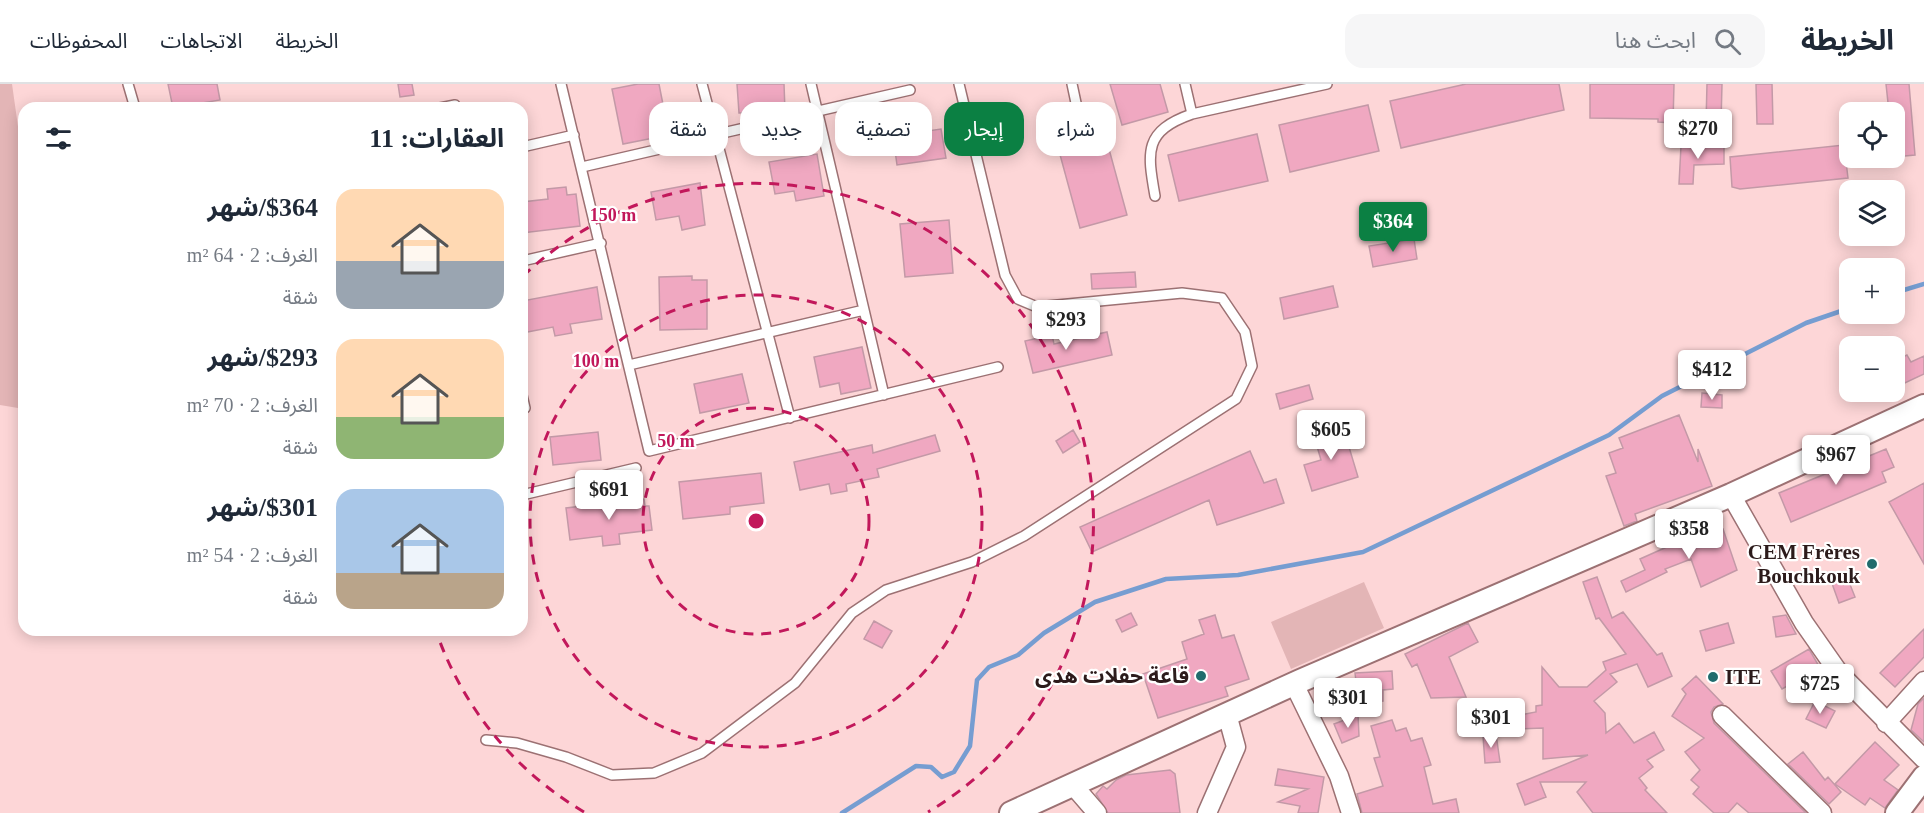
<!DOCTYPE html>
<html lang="ar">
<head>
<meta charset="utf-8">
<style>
  :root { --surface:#fff; --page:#f6f6f7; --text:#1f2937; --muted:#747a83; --line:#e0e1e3; --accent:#0b8043 }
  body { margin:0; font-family:"Times New Roman","Noto Sans Arabic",serif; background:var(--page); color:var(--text); direction:rtl; height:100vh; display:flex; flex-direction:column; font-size:22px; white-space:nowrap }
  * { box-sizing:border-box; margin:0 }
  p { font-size:20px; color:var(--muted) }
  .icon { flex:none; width:33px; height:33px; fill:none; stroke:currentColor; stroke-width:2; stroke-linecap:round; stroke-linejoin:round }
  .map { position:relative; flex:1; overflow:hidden; direction:ltr }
  .drawer { position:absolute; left:18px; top:18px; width:510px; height:534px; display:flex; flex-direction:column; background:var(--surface); border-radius:18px; box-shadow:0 3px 15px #0003; direction:rtl }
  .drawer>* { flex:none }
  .banner { position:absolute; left:546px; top:18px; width:570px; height:54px; direction:rtl; display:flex; gap:12px }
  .buttons { position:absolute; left:1839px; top:18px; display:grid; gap:12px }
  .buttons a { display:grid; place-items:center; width:66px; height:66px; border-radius:12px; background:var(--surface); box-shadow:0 3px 15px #0003; font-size:30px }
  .price { position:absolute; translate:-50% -51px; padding:0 14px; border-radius:6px; background:#fff; color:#222; font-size:20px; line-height:39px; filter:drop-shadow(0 2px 3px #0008) }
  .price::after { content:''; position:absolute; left:50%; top:36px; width:18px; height:14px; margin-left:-9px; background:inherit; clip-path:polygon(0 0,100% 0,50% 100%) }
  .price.current { background:var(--accent); color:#fff }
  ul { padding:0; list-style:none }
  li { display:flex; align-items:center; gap:18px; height:150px; padding:0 24px }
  li span { display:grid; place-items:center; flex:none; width:168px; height:120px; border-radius:18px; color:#555 }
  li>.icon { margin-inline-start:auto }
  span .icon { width:72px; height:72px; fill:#fffc; stroke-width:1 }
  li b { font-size:26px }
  h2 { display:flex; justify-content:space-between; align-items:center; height:72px; padding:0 24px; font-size:26px }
  .chip { padding:0 21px; border-radius:18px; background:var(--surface); box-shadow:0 3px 15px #0003; font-size:21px; line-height:54px }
  .chip.current { background:var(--accent); color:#fff }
  header { display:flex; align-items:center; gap:36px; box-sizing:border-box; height:84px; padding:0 30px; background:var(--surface); border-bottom:2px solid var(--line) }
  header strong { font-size:28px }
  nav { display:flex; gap:33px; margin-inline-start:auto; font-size:21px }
  .search { width:420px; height:54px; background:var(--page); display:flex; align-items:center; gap:15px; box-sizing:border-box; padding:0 21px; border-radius:18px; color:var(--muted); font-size:22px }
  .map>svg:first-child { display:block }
  .green { fill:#e3b5b6 }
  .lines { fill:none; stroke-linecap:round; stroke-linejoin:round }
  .stream { stroke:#769dd1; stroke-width:4.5 }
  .building { fill:#f0a8c1; stroke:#c399a7; stroke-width:1.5 }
  .service-casing { stroke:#9c7173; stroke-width:12 }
  .minor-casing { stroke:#9c7173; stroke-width:21 }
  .tertiary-casing { stroke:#9c7173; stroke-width:26 }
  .service { stroke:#fff; stroke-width:9 }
  .minor { stroke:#fff; stroke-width:18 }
  .tertiary { stroke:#fff; stroke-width:22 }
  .ring { fill:none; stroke:#c2185b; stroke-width:3; stroke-dasharray:10 8 }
  .poi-dot { fill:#206c6d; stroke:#fff; stroke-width:2 }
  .labels { text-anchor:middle; stroke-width:4.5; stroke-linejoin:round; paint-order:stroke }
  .poi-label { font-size:21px; font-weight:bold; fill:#2c1b1b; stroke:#fff; text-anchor:end }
  .centre { fill:#c2185b; stroke:#fff; stroke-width:3 }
  .ring-label { font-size:18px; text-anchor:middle; font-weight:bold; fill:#c2185b; stroke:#fff; stroke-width:4.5; stroke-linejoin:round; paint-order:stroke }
</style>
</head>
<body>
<header>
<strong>الخريطة</strong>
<div class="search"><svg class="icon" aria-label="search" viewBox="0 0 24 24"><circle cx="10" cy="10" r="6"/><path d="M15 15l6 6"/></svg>ابحث هنا</div>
<nav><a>الخريطة</a><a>الاتجاهات</a><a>المحفوظات</a></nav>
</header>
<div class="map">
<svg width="1924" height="729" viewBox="0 0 1924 729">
  <rect width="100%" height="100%" fill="#fdd6d7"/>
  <path class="green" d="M0,0H12L24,85V325L0,321Z
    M1364,498L1384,544L1291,585L1271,538Z"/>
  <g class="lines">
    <path class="stream" d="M1894,209L1924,200
      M842,729L916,682L931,683L942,693L954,688L970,662L977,596L989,583L1018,571L1044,549L1095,518L1166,495L1238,491L1363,468L1609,351L1662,312L1806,239L1850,224"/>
  </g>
  <path class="building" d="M168,0H217L220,16L173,24Z
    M398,0H412L414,11L400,13Z
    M638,0H659L669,51L623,60L612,5Z
    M737,0H784L785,27L739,29Z
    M1110,0H1160L1168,28L1122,41Z
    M1466,0H1559L1564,26L1401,64L1390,17Z
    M1590,0H1674L1673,39L1658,38V35L1590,34Z
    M1707,0H1722L1721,39H1706Z
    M1756,0H1772L1773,40H1757Z
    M1886,0H1909L1915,71L1894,73V28H1889Z
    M1368,21L1379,67L1290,88L1279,41Z
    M1103,43L1127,131L1080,144L1056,56Z
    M941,45L946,74L897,81L893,52Z
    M1257,50L1268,97L1179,117L1168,71Z
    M1844,61L1848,94L1740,105L1732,103L1730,73Z
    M1681,62H1724V80L1694,81L1693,100H1679Z
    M817,70L824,112L796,117L794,107L775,110L769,78Z
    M700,99L705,141L682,146L679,132L656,136L651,108Z
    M566,103L567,111L576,110L580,142L522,149V118L548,115L547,105Z
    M949,136L953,189L905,193L900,140Z
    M1414,155L1417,175L1373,183L1369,162Z
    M1135,188L1136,203L1092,205L1091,190Z
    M692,192V196H707V245L660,246L659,193Z
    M1333,202L1338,223L1284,235L1280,214Z
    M597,203L602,235L570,240L572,249L555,252L553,243L522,249V217Z
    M1107,248L1112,271L1033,289L1025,257L1052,251L1054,260Z
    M862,263L871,304L841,310L839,299L820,303L814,273Z
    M1907,271L1911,278L1924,272V290L1894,304V277Z
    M742,290L749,319L700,329L694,300Z
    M1309,301L1313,315L1280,325L1276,310Z
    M1702,309L1722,311V324L1701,323Z
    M1679,331L1698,378V365L1712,402L1635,430L1637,437L1624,442L1606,392L1616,389L1609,369L1623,364L1619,354Z
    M1343,343L1358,393L1312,407L1304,381L1321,376L1314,352Z
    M1073,346L1080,358L1063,369L1056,357Z
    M598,348L601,376L553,381L550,353Z
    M935,351L940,367L877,385L879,393L846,400L847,407L831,410L829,400L800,406L794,378L872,361L873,369Z
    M1886,365L1894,383L1882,388L1886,398L1791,438L1779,409Z
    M1250,367L1264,399L1276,395L1284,419L1217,441L1209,416L1092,468L1080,443Z
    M761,389L764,419L730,423V430L683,435L679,398Z
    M1924,399V480L1889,418Z
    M644,415L645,422H649L652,446L619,450L620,460L603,462L602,452L570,456L566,424Z
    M1723,445L1737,486L1701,503L1691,475L1665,485L1667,488L1626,508L1621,497L1645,486L1640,475L1696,450L1698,454Z
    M1845,488L1855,513L1839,519L1830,494Z
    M1597,493L1612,534L1623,528L1657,571L1662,569L1672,592L1648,603L1637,580L1610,590L1617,598L1594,617L1605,629L1606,649L1619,639L1634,659L1654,648L1664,666L1647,676L1653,683L1639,694L1647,704L1645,706L1667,729H1593L1577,708L1586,698H1540L1546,713L1525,721L1517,700L1588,671L1543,675V644L1516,645L1515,632L1536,628V622L1542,621V583L1559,603H1587L1606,586L1603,578L1626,570L1599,534L1596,535L1583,498Z
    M1131,529L1137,541L1122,548L1116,536Z
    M1215,531L1222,554L1234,551L1249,595L1225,603L1228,612L1158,634L1143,590L1187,575L1182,558L1204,550L1199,536Z
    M1786,531L1796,550L1776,553L1773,533Z
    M874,537L892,547L882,564L864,555Z
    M1468,539L1478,558L1449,573L1466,613L1431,614L1417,580L1412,583L1405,570Z
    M1728,539L1734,559L1706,567L1700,547Z
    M1924,545V573L1895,603L1880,589Z
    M1809,565L1820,584L1782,605L1771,587Z
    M1392,587L1393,605L1383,606V617L1348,619L1347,607L1357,606L1355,589Z
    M1696,592L1723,620L1714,623L1711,628L1714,639L1806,729H1749L1737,719L1728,729H1714L1693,710L1699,703L1691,696L1700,686L1685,668L1704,654L1672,632L1686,610L1682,605Z
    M1924,614V658L1911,646L1918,620Z
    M1815,617L1835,627L1826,644L1806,635Z
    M1358,631L1359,652L1342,659L1334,640Z
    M1392,636L1396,647L1406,644L1411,657L1422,654L1431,681L1424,683L1433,720L1456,715L1459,729H1362L1357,710L1383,702L1374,674L1380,673L1371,642Z
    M1496,650L1500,678L1485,679L1483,652Z
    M1875,658L1899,681L1884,696L1898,706L1885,724L1870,714L1865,721L1835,700Z
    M1803,668L1825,696L1828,693L1841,708L1829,720L1788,680Z
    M1278,685L1324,693L1318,729H1298L1300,722L1278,718L1308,705L1275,701Z
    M1170,686L1175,690L1180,729H1108L1096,710L1103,702L1107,705L1116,696L1126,691Z"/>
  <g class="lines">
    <g class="service-casing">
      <path id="service" d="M128,0L135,24
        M561,0L649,367L998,283
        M702,0L790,334
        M811,0L884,311
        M1072,0L1079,33
        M1185,0L1192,30L1327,0
        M440,24L455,21L456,24
        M727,48L910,6
        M522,63L574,51
        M582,83L716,52
        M1155,112C1147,67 1144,47 1192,30
        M522,177L601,159
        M629,281L864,226
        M522,311L525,324
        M522,411L636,384
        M486,656L517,659L566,673L612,691L654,689L702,669L795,599L852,529L886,506L972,478L1024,452L1236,315L1252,282L1245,248L1222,214L1182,209L1037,223L1018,215L1005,191L959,0"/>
    </g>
    <g class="minor-casing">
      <path id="minor" d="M1731,411L1804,539L1839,589L1924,675
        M1294,600L1339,692L1351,729
        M1722,631L1822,729
        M1886,639L1924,597
        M1072,700L1097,729
        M1207,729L1236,663L1227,630"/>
    </g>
    <g class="tertiary-casing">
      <path id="tertiary" d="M1011,729L1300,597L1731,411L1924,322
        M1897,729L1924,693"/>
    </g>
    <use href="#service" class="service"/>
    <use href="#minor" class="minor"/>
    <use href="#tertiary" class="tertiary"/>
  </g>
  <g class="ring">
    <circle cx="756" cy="437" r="113"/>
    <circle cx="756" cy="437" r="226"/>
    <path d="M584 728A338 338 0 0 1 436 547M523 192A338 338 0 1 1 928 728"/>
  </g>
  <g class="poi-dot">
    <circle cx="1872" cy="480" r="6"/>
    <circle cx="1201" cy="592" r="6"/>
    <circle cx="1713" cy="593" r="6"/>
  </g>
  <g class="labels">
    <g class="poi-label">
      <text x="1860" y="475">CEM Frères<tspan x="1860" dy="24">Bouchkouk</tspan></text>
      <text x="1189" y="599">قاعة حفلات هدى</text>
      <text x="1725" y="600" text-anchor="start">ITE</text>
    </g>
  </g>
  <circle cx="756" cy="437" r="9" class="centre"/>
  <g class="ring-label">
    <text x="613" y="137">150 m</text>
    <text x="596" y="283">100 m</text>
    <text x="676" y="363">50 m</text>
  </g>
</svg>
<div class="buttons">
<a><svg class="icon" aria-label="locate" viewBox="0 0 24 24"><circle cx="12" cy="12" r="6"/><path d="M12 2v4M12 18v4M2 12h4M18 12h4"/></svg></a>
<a><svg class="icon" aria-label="layers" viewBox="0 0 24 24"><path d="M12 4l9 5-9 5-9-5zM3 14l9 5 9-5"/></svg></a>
<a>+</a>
<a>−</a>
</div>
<b class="price" style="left:1698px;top:76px">$270</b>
<b class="price current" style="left:1393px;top:169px">$364</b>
<b class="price" style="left:1066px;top:267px">$293</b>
<b class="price" style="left:1712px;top:317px">$412</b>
<b class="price" style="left:1331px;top:377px">$605</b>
<b class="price" style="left:1836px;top:402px">$967</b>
<b class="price" style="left:609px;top:437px">$691</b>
<b class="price" style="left:1689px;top:476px">$358</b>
<b class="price" style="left:1820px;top:631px">$725</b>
<b class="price" style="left:1348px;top:645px">$301</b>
<b class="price" style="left:1491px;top:665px">$301</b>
<div class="banner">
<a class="chip">شراء</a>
<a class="chip current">إيجار</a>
<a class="chip">تصفية</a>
<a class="chip">جديد</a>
<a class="chip">شقة</a>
</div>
<section class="drawer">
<h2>العقارات: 11<svg class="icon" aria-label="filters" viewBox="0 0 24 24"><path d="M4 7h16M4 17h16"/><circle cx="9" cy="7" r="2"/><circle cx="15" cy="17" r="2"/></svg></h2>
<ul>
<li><span style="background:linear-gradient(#ffd9b3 60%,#9aa5b1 0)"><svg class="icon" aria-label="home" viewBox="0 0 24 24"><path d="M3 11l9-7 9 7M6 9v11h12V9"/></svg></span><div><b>$364/شهر</b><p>الغرف: 2 · 64 m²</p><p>شقة</p></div></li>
<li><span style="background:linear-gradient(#ffd9b3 65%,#8fb573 0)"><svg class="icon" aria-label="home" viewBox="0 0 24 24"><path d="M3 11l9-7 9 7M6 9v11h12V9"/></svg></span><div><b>$293/شهر</b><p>الغرف: 2 · 70 m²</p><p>شقة</p></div></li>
<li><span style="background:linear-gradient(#a9c7e8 70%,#b9a48a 0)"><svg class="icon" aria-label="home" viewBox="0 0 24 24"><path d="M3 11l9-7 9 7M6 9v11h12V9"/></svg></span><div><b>$301/شهر</b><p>الغرف: 2 · 54 m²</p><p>شقة</p></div></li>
</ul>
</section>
</div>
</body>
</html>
